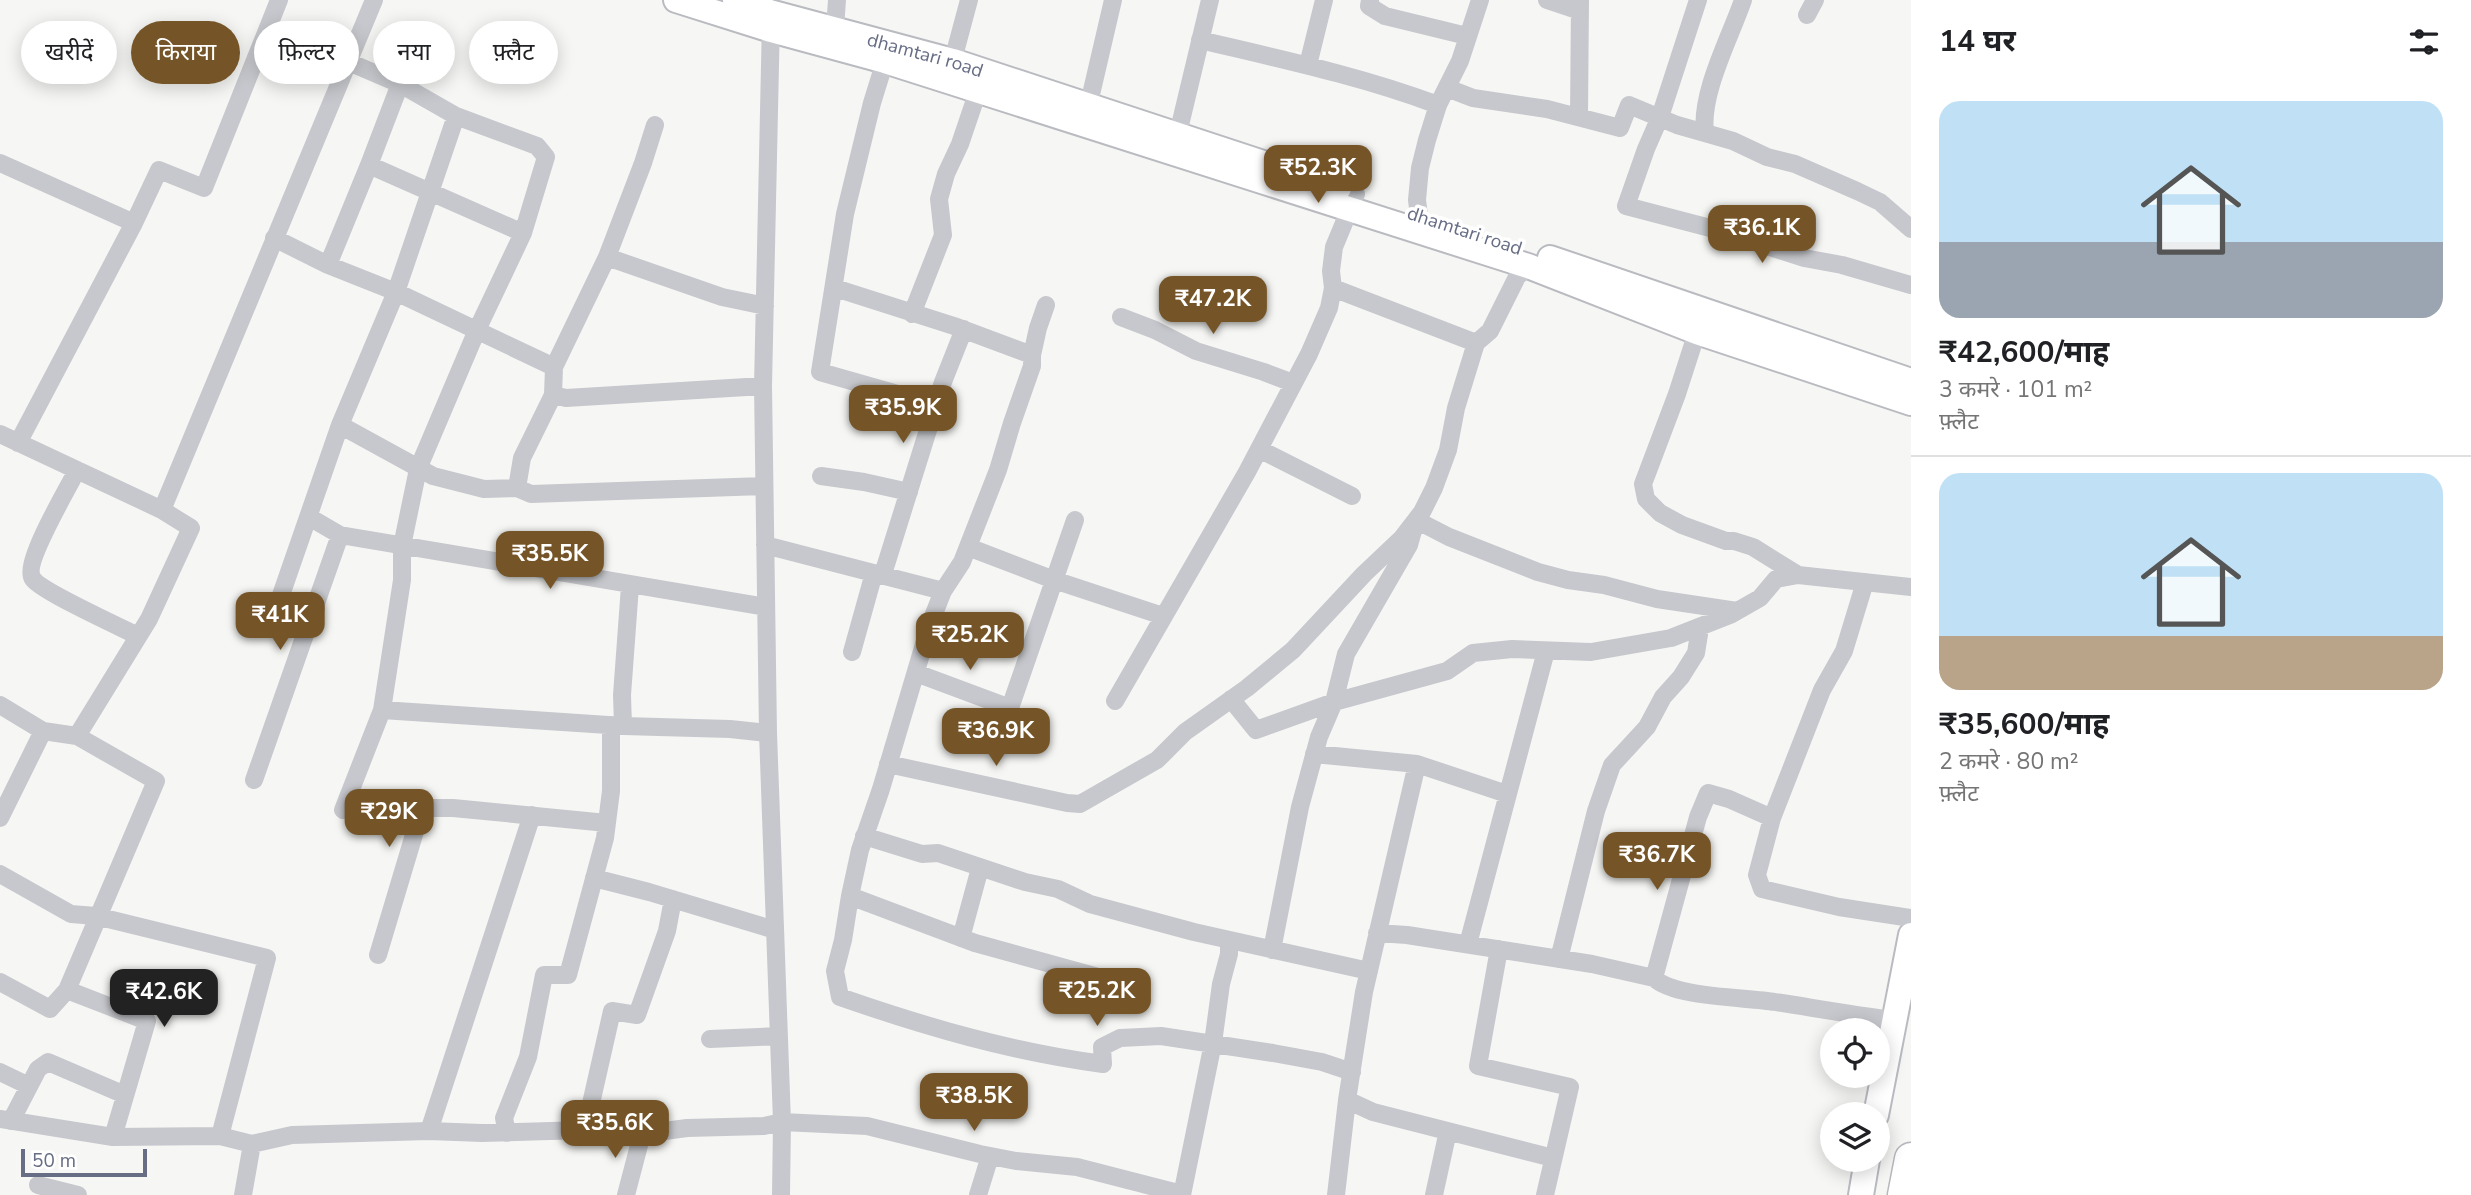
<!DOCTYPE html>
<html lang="hi">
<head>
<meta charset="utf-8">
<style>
  :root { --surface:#fff; --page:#f2f2f2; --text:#202124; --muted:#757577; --line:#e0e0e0; --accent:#755528 }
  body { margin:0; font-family:"Nunito Sans","Noto Sans Devanagari",sans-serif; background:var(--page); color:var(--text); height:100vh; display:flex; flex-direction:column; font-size:26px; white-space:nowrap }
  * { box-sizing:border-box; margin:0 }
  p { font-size:23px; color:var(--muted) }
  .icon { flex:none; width:38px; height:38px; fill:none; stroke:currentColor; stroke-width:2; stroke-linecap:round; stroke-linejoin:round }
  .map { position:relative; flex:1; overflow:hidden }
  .details { display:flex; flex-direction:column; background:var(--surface); width:560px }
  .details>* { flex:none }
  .banner { position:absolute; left:21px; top:21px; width:665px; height:63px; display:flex; gap:14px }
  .fabs { position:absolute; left:1820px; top:1018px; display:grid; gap:14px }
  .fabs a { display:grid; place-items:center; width:70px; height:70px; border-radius:50%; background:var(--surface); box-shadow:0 4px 18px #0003; font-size:35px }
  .scale { position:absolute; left:21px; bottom:18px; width:126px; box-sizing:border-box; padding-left:7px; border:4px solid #676d84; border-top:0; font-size:19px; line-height:24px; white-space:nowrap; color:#676d84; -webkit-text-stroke:5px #fff; paint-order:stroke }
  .price { position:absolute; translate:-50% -60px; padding:0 16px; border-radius:14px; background:var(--accent); color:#fff; font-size:23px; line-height:46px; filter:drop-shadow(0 2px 4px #0008) }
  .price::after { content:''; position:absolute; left:50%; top:42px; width:21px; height:16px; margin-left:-10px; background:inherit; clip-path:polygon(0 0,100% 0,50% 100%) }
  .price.active { background:#222; color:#fff }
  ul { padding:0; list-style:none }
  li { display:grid; align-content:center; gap:14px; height:371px; padding:0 28px }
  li+li { border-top:2px solid var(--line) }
  li span { display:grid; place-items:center; height:217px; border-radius:21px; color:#555 }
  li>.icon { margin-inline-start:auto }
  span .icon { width:126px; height:126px; fill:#fffc; stroke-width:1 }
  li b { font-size:30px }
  h2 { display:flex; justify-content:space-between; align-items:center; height:84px; padding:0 28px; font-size:30px }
  .tag { padding:0 24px; border-radius:32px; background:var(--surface); box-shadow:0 4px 18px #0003; font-size:24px; line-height:63px }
  .tag.active { background:var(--accent); color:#fff }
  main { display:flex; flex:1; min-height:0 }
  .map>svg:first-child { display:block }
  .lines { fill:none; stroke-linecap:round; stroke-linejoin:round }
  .secondary-casing { stroke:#b9bbc1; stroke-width:28 }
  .highway-casing { stroke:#b7b8bd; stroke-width:35 }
  .street { stroke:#c7c8cd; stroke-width:18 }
  .secondary { stroke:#fff; stroke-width:24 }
  .highway { stroke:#fff; stroke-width:32 }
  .labels { text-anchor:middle; stroke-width:7; stroke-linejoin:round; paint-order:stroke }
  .street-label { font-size:19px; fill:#676d84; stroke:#fff }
</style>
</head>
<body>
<main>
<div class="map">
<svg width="1911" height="1195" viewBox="0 0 1911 1195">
  <rect width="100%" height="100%" fill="#f6f7f4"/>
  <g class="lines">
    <g class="secondary-casing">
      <g id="secondary">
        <path d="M676,0L771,30L885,61L1528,266L1697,332L1911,403"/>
        <path id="s1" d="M735,0L770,12L953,61L1339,188"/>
        <path d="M1550,258L1911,381"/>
        <path d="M1876,1115L1911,935"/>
        <path d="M1861,1195L1867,1160"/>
      </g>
    </g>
    <g class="highway-casing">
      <path id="highway" d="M1904,1195L1911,1159"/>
    </g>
    <path class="street" d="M1370,0L1369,6L1385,16L1467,36
      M1547,0L1580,11
      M1698,0L1660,117L1646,149L1626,206L1714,229L1804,258L1842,265L1911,285
      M1807,15L1815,0
      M771,19L763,386L768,733L782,1122L781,1195
      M269,28L400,84L456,116L537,146L546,157L523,233L477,330L418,469L402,546V580L382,710L343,810
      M835,29L837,0
      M1200,40C1280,59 1361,76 1438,105
      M885,61L872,103L845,214L820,372L936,405
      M1308,65L1324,0
      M950,71L969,0
      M1447,88L1473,98L1547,109L1620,128L1629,105L1677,125L1733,141L1767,157L1795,164L1857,191L1880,202L1911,229
      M1086,116L1113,0
      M1579,116L1580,0
      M1705,133C1700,93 1730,38 1743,0
      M1175,146L1210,0
      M0,163L134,223
      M369,165L400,84
      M1421,232L1417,200L1420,168L1427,140L1438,105L1460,61L1480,0
      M274,238L328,265L396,292L554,367
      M607,257L722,297L765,306
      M328,265L369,165L523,233
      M835,288L954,326L1032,355
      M1333,288L1476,343
      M912,314L943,235L939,199L946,174L960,144L978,91
      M1121,317L1155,330L1196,351L1264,372L1293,383
      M1697,332L1677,394L1643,484L1646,499L1660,513L1682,525L1726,541H1734L1753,547L1798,575
      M553,395L566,398L763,386
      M340,425L433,476L484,489L517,488L522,458L553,395L554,367L607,257L643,163L655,125
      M0,434L162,510
      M18,443L134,223L159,170L204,188L279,0
      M1259,449L1352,496
      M77,470C69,487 22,564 33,579C41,591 120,627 138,636
      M821,476L864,482L909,492
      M517,488L531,494L764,486
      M309,517L340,535L766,607
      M765,545L943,591
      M968,547L1054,580L1163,616
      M883,574L943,382L964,329
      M1865,582L1844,651L1822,690L1772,818L1757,875L1762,889L1839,907L1911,918
      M316,608L280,598L340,425L396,292L456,116
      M852,652L874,573
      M916,673L1010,708L1075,520
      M1231,699L1256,730L1334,702L1447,671L1473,653L1512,649L1591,652L1671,638L1732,614L1760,598L1776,579L1798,575L1911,587
      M1115,701L1247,472L1309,354L1329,308L1333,288L1331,271L1334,247L1356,194
      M0,705L43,731L77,736L156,781L67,990L50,1009L0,982
      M382,710L623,726L730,729L768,733
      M623,726L622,695L630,586
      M77,736L149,619L191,528L162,510L374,0
      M1314,754L1417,764L1507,794
      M888,764L1067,803L1080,804L1157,760L1185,732L1247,688L1293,650L1364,574L1402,538L1422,512L1434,488L1448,450L1456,408L1476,343L1490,331L1517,277L1528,266
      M254,780L340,535
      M0,818L43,731
      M864,836L922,854L938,853L1025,882L1058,889L1090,904L1194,932L1369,971
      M0,874L71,914L96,916L267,958L220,1136
      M594,878L649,892L775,930
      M850,896L860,850L881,789L930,624L943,591L962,562L998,470L1012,423L1032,366V355L1038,328L1046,305
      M1377,933L1407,935L1592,964L1654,978C1675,998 1746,997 1775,1002C1814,1008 1854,1015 1893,1020
      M961,938L980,868
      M1468,944L1546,651
      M1499,949L1478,1066L1570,1087L1545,1195
      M1272,950L1300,807L1319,737L1334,702L1346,654L1409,545L1416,520L1449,537L1538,572L1568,580L1604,585L1657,599L1737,611
      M378,955L422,808H453L607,823
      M1559,959L1596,811L1612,765L1647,727L1663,697L1681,677L1696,653L1700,628
      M1098,977L975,943L850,896L843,940L835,971L840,997C926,1027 1012,1052 1103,1064L1102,1047L1120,1038L1161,1036L1273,1053L1322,1062L1352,1072
      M1654,978L1698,817L1708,793L1729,799L1772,818
      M67,990L147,1021L113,1137
      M710,1039L779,1036
      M0,1072L29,1086
      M1347,1100L1373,1112L1553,1158
      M0,1119L113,1137L220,1136L252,1144L292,1135L429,1131L482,1133L585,1130L642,1134L687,1128L764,1126L782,1122L867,1126L980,1154L1016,1161L1077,1167L1182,1194
      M11,1121L38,1069L48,1062L125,1095
      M585,1130L612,1011L637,1015L667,931L673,899
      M429,1131L532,815
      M507,1133L504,1118L528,1057L544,975H568L605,838L611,791V725
      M38,1185L78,1195
      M243,1195L252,1144
      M626,1195L642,1134
      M978,1195L990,1156
      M1182,1195L1213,1043L1221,984L1229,954V940
      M1336,1195L1347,1100L1364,992L1417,764
      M1434,1195L1448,1131"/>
    <use href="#secondary" class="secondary"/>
    <use href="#highway" class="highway"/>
  </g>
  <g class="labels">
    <g class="street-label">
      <text dy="7" stroke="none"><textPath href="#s1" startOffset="198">dhamtari road</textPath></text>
      <text transform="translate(1465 230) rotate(18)" y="7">dhamtari road</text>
    </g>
  </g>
</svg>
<div class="fabs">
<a><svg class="icon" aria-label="locate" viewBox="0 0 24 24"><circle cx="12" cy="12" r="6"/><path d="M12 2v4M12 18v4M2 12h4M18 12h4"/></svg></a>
<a><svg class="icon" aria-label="layers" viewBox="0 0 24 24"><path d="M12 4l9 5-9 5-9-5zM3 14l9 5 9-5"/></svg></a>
</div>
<div class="scale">50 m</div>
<b class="price" style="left:1318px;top:205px">₹52.3K</b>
<b class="price" style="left:1762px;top:265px">₹36.1K</b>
<b class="price" style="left:1213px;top:336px">₹47.2K</b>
<b class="price" style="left:903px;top:445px">₹35.9K</b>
<b class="price" style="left:550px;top:591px">₹35.5K</b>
<b class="price" style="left:280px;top:652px">₹41K</b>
<b class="price" style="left:970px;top:672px">₹25.2K</b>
<b class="price" style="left:996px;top:768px">₹36.9K</b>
<b class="price" style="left:389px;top:849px">₹29K</b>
<b class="price" style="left:1657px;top:892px">₹36.7K</b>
<b class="price" style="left:1097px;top:1028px">₹25.2K</b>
<b class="price active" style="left:164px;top:1029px">₹42.6K</b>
<b class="price" style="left:974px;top:1133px">₹38.5K</b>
<b class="price" style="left:615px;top:1160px">₹35.6K</b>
<div class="banner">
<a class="tag">खरीदें</a>
<a class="tag active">किराया</a>
<a class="tag">फ़िल्टर</a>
<a class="tag">नया</a>
<a class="tag">फ़्लैट</a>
</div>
</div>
<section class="details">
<h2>14 घर<svg class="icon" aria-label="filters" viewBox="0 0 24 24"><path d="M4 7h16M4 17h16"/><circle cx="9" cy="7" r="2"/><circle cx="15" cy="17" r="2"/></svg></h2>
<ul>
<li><span style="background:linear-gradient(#bfe0f5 65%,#9aa5b1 0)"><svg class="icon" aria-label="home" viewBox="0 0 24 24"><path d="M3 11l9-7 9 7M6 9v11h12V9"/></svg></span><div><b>₹42,600/माह</b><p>3 कमरे · 101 m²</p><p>फ़्लैट</p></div></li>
<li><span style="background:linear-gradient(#bfe0f5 75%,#b9a48a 0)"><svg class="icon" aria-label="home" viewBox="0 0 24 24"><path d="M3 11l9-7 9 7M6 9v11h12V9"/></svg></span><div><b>₹35,600/माह</b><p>2 कमरे · 80 m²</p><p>फ़्लैट</p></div></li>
</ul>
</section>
</main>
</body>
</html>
